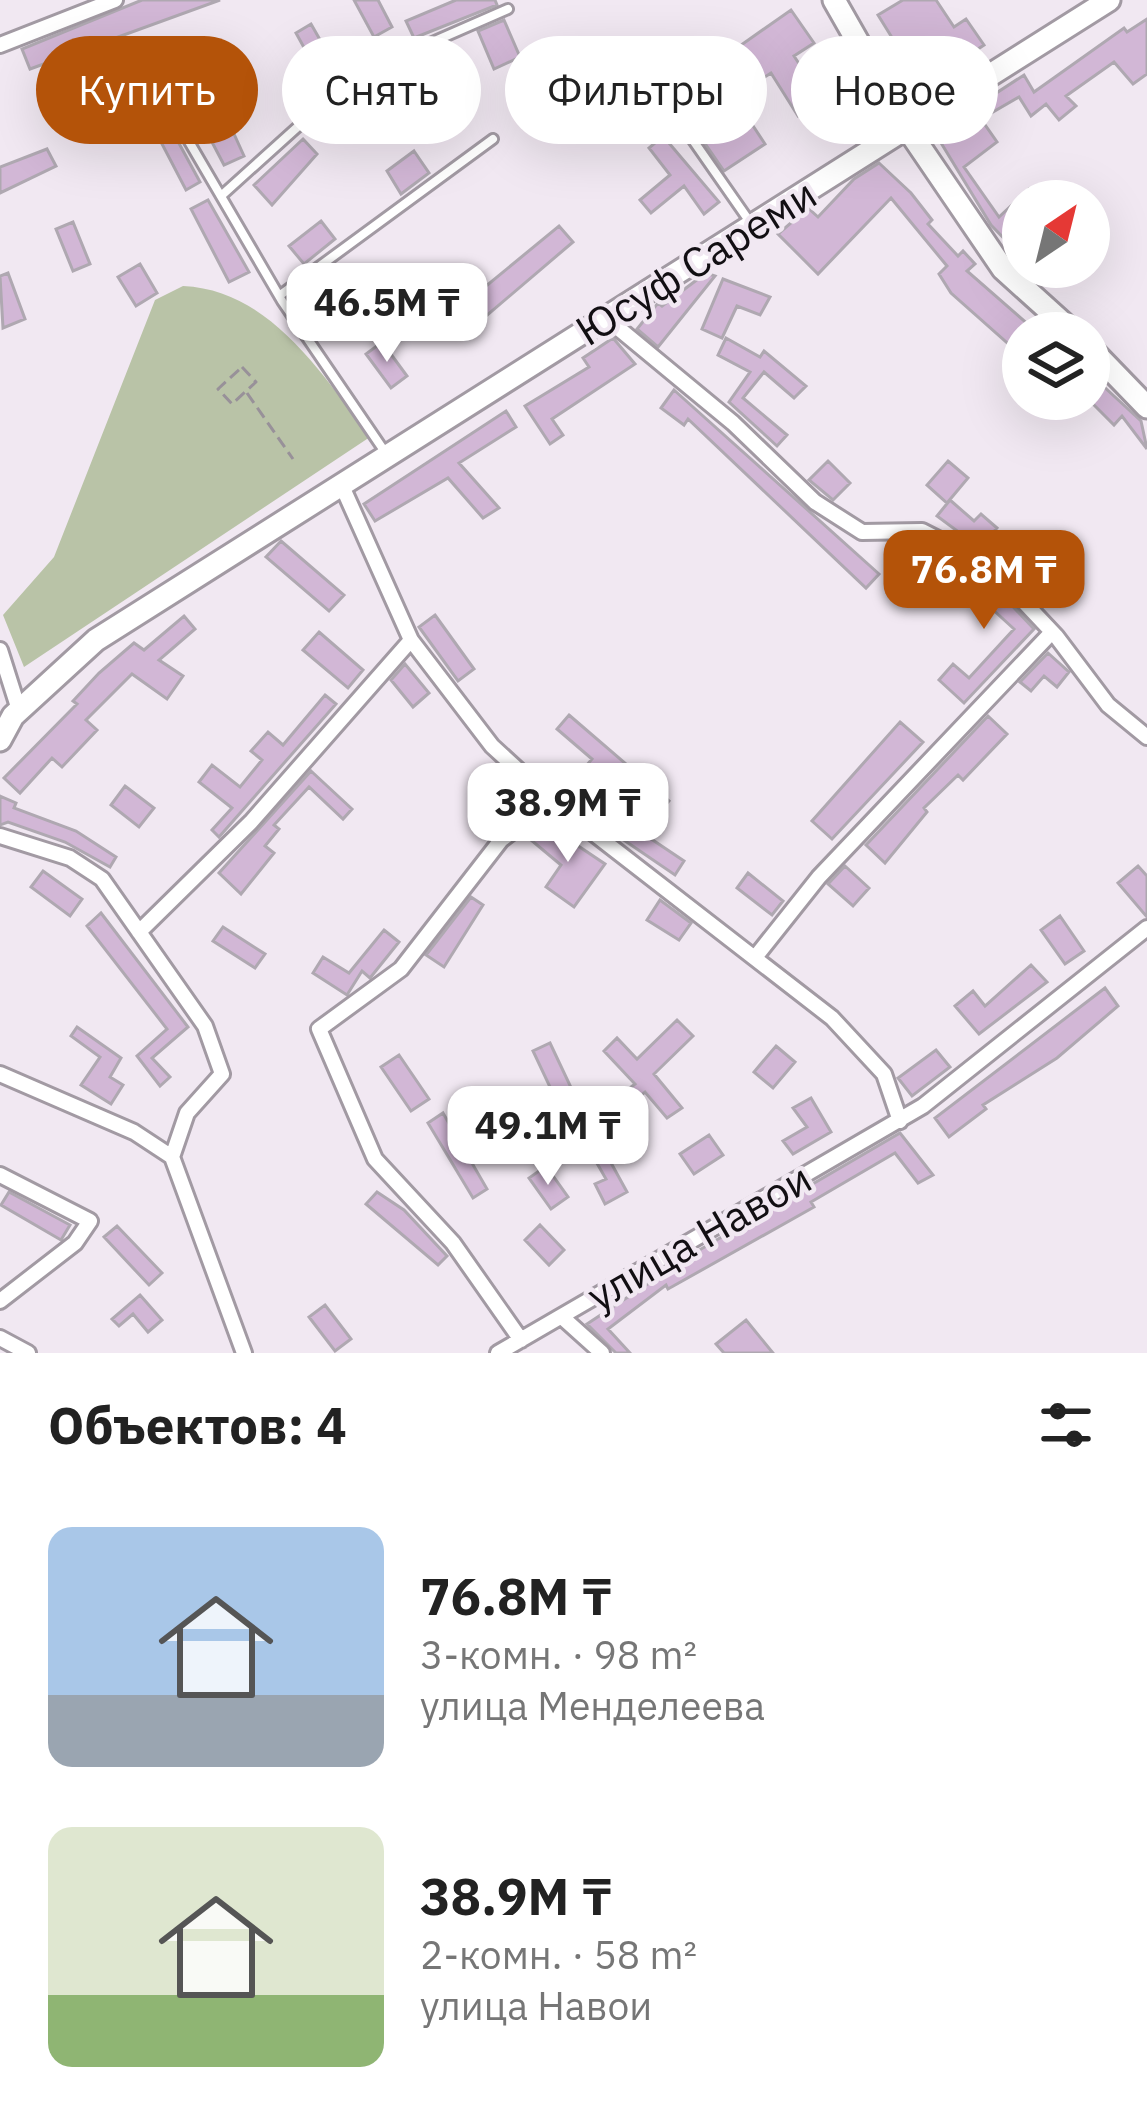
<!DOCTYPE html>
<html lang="ru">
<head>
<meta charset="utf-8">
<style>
  :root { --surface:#fff; --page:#f6f6f6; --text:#222; --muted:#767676; --accent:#b45309 }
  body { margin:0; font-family:"IBM Plex Sans",sans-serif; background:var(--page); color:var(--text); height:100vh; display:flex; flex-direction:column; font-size:45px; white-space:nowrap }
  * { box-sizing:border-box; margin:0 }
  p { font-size:39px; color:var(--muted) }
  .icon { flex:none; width:66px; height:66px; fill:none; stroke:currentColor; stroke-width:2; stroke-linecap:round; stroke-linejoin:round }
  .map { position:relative; height:1353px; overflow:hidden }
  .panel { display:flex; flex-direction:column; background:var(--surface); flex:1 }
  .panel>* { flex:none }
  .hud { position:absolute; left:36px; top:36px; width:1077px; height:108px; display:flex; gap:24px }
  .needle { width:78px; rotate:35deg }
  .tools { position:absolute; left:1002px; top:180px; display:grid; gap:24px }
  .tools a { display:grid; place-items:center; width:108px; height:108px; border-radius:50%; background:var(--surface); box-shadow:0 12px 48px #0002; font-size:60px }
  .price { position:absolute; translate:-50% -102px; padding:0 27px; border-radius:24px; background:#fff; color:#222; font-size:39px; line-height:78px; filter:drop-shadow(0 3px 6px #0008) }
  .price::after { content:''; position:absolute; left:50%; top:72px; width:36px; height:27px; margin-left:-18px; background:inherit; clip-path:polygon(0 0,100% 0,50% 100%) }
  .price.current { background:var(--accent); color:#fff }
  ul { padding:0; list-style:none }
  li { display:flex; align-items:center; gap:36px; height:300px; padding:0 48px }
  li span { display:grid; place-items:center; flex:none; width:336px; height:240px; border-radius:24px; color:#555 }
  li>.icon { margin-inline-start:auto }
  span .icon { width:144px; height:144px; fill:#fffc; stroke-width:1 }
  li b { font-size:51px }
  h2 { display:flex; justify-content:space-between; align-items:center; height:144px; padding:0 48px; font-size:51px }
  .tag { padding:0 42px; border-radius:54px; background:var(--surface); box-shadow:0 12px 48px #0002; font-size:42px; line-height:108px }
  .tag.current { background:var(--accent); color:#fff }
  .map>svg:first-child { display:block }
  .green { fill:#b9c3a7 }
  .building { fill:#d2b7d6; stroke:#afa8b1; stroke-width:3 }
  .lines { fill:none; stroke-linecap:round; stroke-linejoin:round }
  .lane-casing { stroke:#a29aa3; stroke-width:14 }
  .street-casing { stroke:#a29aa3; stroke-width:20 }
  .secondary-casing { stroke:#a29aa3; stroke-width:27 }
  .path { stroke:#989199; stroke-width:3; stroke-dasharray:12 6; stroke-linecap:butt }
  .lane { stroke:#fff; stroke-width:8 }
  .street { stroke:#fff; stroke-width:14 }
  .secondary { stroke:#fff; stroke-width:21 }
  .labels { text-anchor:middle; stroke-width:9; stroke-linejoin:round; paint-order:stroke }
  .street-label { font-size:42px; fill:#120f13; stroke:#f1e8f2 }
</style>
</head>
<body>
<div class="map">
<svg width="1147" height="1353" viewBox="0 0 1147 1353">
  <rect width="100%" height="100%" fill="#f1e8f2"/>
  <path class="green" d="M183,286C270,290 321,373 370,437L24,667L3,615L54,557L155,300Z"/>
  <path class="building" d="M142,0H220L30,69L22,49Z
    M354,0H378L392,27L374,37Z
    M456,0H495L497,5L414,38L406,21Z
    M903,0H936L954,27L966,19L984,45L922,86L878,15Z
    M791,10L814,43L794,56L823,100L798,116L771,73L757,82L734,50Z
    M1147,19V74L1133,84L1114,62L1066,96L1076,106L1059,120L1046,104L1031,116L1019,97L981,119L997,142L964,167L999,217L1029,189L1040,201H1023V217L1015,226L1023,233V258L991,225L935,133L1024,75L1034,92L1124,28L1127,32Z
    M504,20L520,57L494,69L478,31Z
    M311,24L339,73L323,82L296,33Z
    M627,59L631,88L606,91L601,63Z
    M205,70L244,156L224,165L180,81Z
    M359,87L387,119L369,135L341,104Z
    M728,88L765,144L724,171L686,116Z
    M175,136L200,182L186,190L161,142Z
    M663,136L719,202L704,214L684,186L651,213L640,200L670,175L649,148Z
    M303,139L317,154L272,205L254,185Z
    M47,149L56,166L0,193V167Z
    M414,151L429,173L401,194L387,171Z
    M879,163L911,193L932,220L928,224L958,256L963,251L975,264L967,271L1038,333H1023V357L951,293L939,274L947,266L891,198L818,274L778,234L808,208L818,217L854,179Z
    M208,200L249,272L229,282L191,209Z
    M321,221L335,239L304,264L289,246Z
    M73,222L90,264L73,271L56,229Z
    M559,226L573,242L472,328L442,286L459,275L474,296Z
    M140,264L157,293L136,306L118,277Z
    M8,273L25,319L3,328L0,276Z
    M706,273L715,276L658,347L637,329L658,303L662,306Z
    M723,279L770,297L760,315L737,306L722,338L702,329Z
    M613,338L635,364L552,419L563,435L550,444L525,406L589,367L583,358Z
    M726,338L760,357L764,351L806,386L794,398L764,372L743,398L787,435L777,446L729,402L750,372L718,355Z
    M382,342L407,376L391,388L366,354Z
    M1089,373L1141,421L1147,449L1122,416L1114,425L1089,400Z
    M674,390L879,574L866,588L688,419L684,425L661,408Z
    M506,411L516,427L459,463L499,508L483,518L448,478L375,521L364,504Z
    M828,461L850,483L833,500L809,480Z
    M948,461L968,478L947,503L927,485Z
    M950,500L974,521L981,514L997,528L989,537L1039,573L1030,585L937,516Z
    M281,541L344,595L329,611L266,557Z
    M956,563L1002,595L1034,629L964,703L939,680L953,664L969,678L1014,629L979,597L974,604L943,580Z
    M435,615L474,669L458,681L419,627Z
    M184,616L195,629L159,660L183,676L167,699L132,674L86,720L97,730L62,767L52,758L20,793L4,778L77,704L73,701L99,673L134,643L144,650Z
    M319,632L363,670L348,688L303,650Z
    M1048,653L1069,672L1057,687L1044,676L1031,691L1020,682Z
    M405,664L429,693L413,707L391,680Z
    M325,695L336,704L219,837L212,830L232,808L199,782L212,765L240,787L262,760L251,751L268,732L283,745Z
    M569,715L669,801L653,819L586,766L592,759L557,729Z
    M988,716L1007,734L963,780L958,775L924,808L927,812L885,863L866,845Z
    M900,722L923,742L832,839L812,821Z
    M311,771L352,809L343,819L309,787L274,825L279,829L265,846L274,853L241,894L219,873Z
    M507,777L534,800L516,814L492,794Z
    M125,786L154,808L139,827L111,805Z
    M0,796L16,803L14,808L76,831L116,857L110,867L65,842L8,822L0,825Z
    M605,808L684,861L675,875L596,821Z
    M544,823L605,864L574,907L546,887L561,865L531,840Z
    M845,866L869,888L853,906L828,884Z
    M1138,866L1147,876V917L1118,883Z
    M43,871L82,899L70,916L31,887Z
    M748,873L783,901L772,915L737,888Z
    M471,897L483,905L444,967L426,955Z
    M660,900L691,923L679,940L647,920Z
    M101,913L188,1027L152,1058L170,1077L160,1086L137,1056L167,1029L87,926Z
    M1060,916L1084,951L1065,964L1041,930Z
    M223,927L265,954L255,968L213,941Z
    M384,930L399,942L370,978L362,971L347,995L313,973L323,957L349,973Z
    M1031,965L1047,982L979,1034L955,1006L973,991L985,1006Z
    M1105,988L1118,1006L1057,1058L983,1105L986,1109L949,1137L935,1118Z
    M677,1020L693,1036L654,1074L682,1108L667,1118L645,1092L619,1114L626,1121L638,1115L641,1120L611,1143L618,1156L610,1161L627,1192L605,1204L595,1184L606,1179L586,1144L613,1129L599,1112L635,1084L604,1051L617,1038L637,1059Z
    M77,1027L121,1058L110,1077L123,1085L111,1104L81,1085L100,1057L71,1036Z
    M550,1043L575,1096L558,1104L533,1051Z
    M776,1046L795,1062L773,1088L754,1072Z
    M936,1050L950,1067L912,1096L898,1078Z
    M399,1055L429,1099L411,1111L381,1067Z
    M811,1098L831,1132L793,1154L783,1141L807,1127L793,1108Z
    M443,1113L487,1189L473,1198L428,1123Z
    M900,1133L933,1175L918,1183L895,1153L811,1202L814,1207L668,1289L666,1285L608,1329L630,1353H616L587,1324L696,1252Z
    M709,1135L723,1155L694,1174L680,1154Z
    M546,1166L568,1197L551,1209L529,1178Z
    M9,1192L70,1225L61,1240L1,1205Z
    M377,1192L404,1210L447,1256L438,1265L366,1204Z
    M540,1225L564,1250L549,1265L525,1240Z
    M117,1226L162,1273L149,1285L104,1237Z
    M140,1295L162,1320L148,1332L133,1314L119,1326L112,1319Z
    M325,1305L351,1339L335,1351L309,1317Z
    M746,1320L773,1353H724L716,1344Z"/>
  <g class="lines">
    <g class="lane-casing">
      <path id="lane" d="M658,90L752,225
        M177,121L282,301L387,455
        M221,196L384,49L412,51L508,9
        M279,296L493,139"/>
    </g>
    <g class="street-casing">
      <path id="street" d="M0,45L115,0
        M606,318L733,423L815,502L862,532L922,531L989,565L1056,636L1108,705L1147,737
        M342,486L411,640L492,746L552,801L832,1018L884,1074L900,1121
        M0,650L19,710
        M0,836L70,858L102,879L205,1026L222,1074L187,1113L172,1157
        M139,932L251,822L411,640
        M757,955L819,877L1052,632
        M0,1074L134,1132L172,1157L244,1353
        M0,1175L90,1221L75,1243L0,1301
        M562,1317L602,1353
        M0,1338L28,1353
        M521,1340L453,1243L375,1159L319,1029L401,969L501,840L552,801
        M498,1353L923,1106L1147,928"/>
    </g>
    <g class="secondary-casing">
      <path id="secondary" d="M834,0L907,128L1003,269L1074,333
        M1089,347L1147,407
        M0,740L13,716L96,640L1109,0"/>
    </g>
    <path class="path" d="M242,367L256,382L232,404L218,389Z
      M247,393L293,459"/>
    <use href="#lane" class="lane"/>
    <use href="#street" class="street"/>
    <use href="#secondary" class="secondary"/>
  </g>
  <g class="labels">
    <g class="street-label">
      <text transform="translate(696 262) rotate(-32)" y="15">Юсуф Сареми</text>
      <text transform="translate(699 1237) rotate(-30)" y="15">улица Навои</text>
    </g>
  </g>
</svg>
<div class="tools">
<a><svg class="needle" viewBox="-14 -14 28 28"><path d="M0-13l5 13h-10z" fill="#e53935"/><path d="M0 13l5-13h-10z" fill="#767676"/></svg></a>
<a><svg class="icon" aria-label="layers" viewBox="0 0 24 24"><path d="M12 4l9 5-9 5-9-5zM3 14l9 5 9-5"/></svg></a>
</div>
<b class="price" style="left:387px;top:365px">46.5M ₸</b>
<b class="price current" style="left:984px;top:632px">76.8M ₸</b>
<b class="price" style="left:568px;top:865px">38.9M ₸</b>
<b class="price" style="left:548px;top:1188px">49.1M ₸</b>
<div class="hud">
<a class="tag current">Купить</a>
<a class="tag">Снять</a>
<a class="tag">Фильтры</a>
<a class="tag">Новое</a>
</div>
</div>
<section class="panel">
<h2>Объектов: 4<svg class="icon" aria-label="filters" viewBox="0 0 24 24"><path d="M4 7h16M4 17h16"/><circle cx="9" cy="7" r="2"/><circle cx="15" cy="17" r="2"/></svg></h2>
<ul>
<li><span style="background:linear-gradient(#a9c7e8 70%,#9aa5b1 0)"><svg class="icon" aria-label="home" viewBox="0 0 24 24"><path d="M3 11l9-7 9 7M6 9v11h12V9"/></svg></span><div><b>76.8M ₸</b><p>3-комн. · 98 m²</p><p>улица Менделеева</p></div></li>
<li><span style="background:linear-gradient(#dfe7d0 70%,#8fb573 0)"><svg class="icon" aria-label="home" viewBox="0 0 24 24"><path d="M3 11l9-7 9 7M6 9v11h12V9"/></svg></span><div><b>38.9M ₸</b><p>2-комн. · 58 m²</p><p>улица Навои</p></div></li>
</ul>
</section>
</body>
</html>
